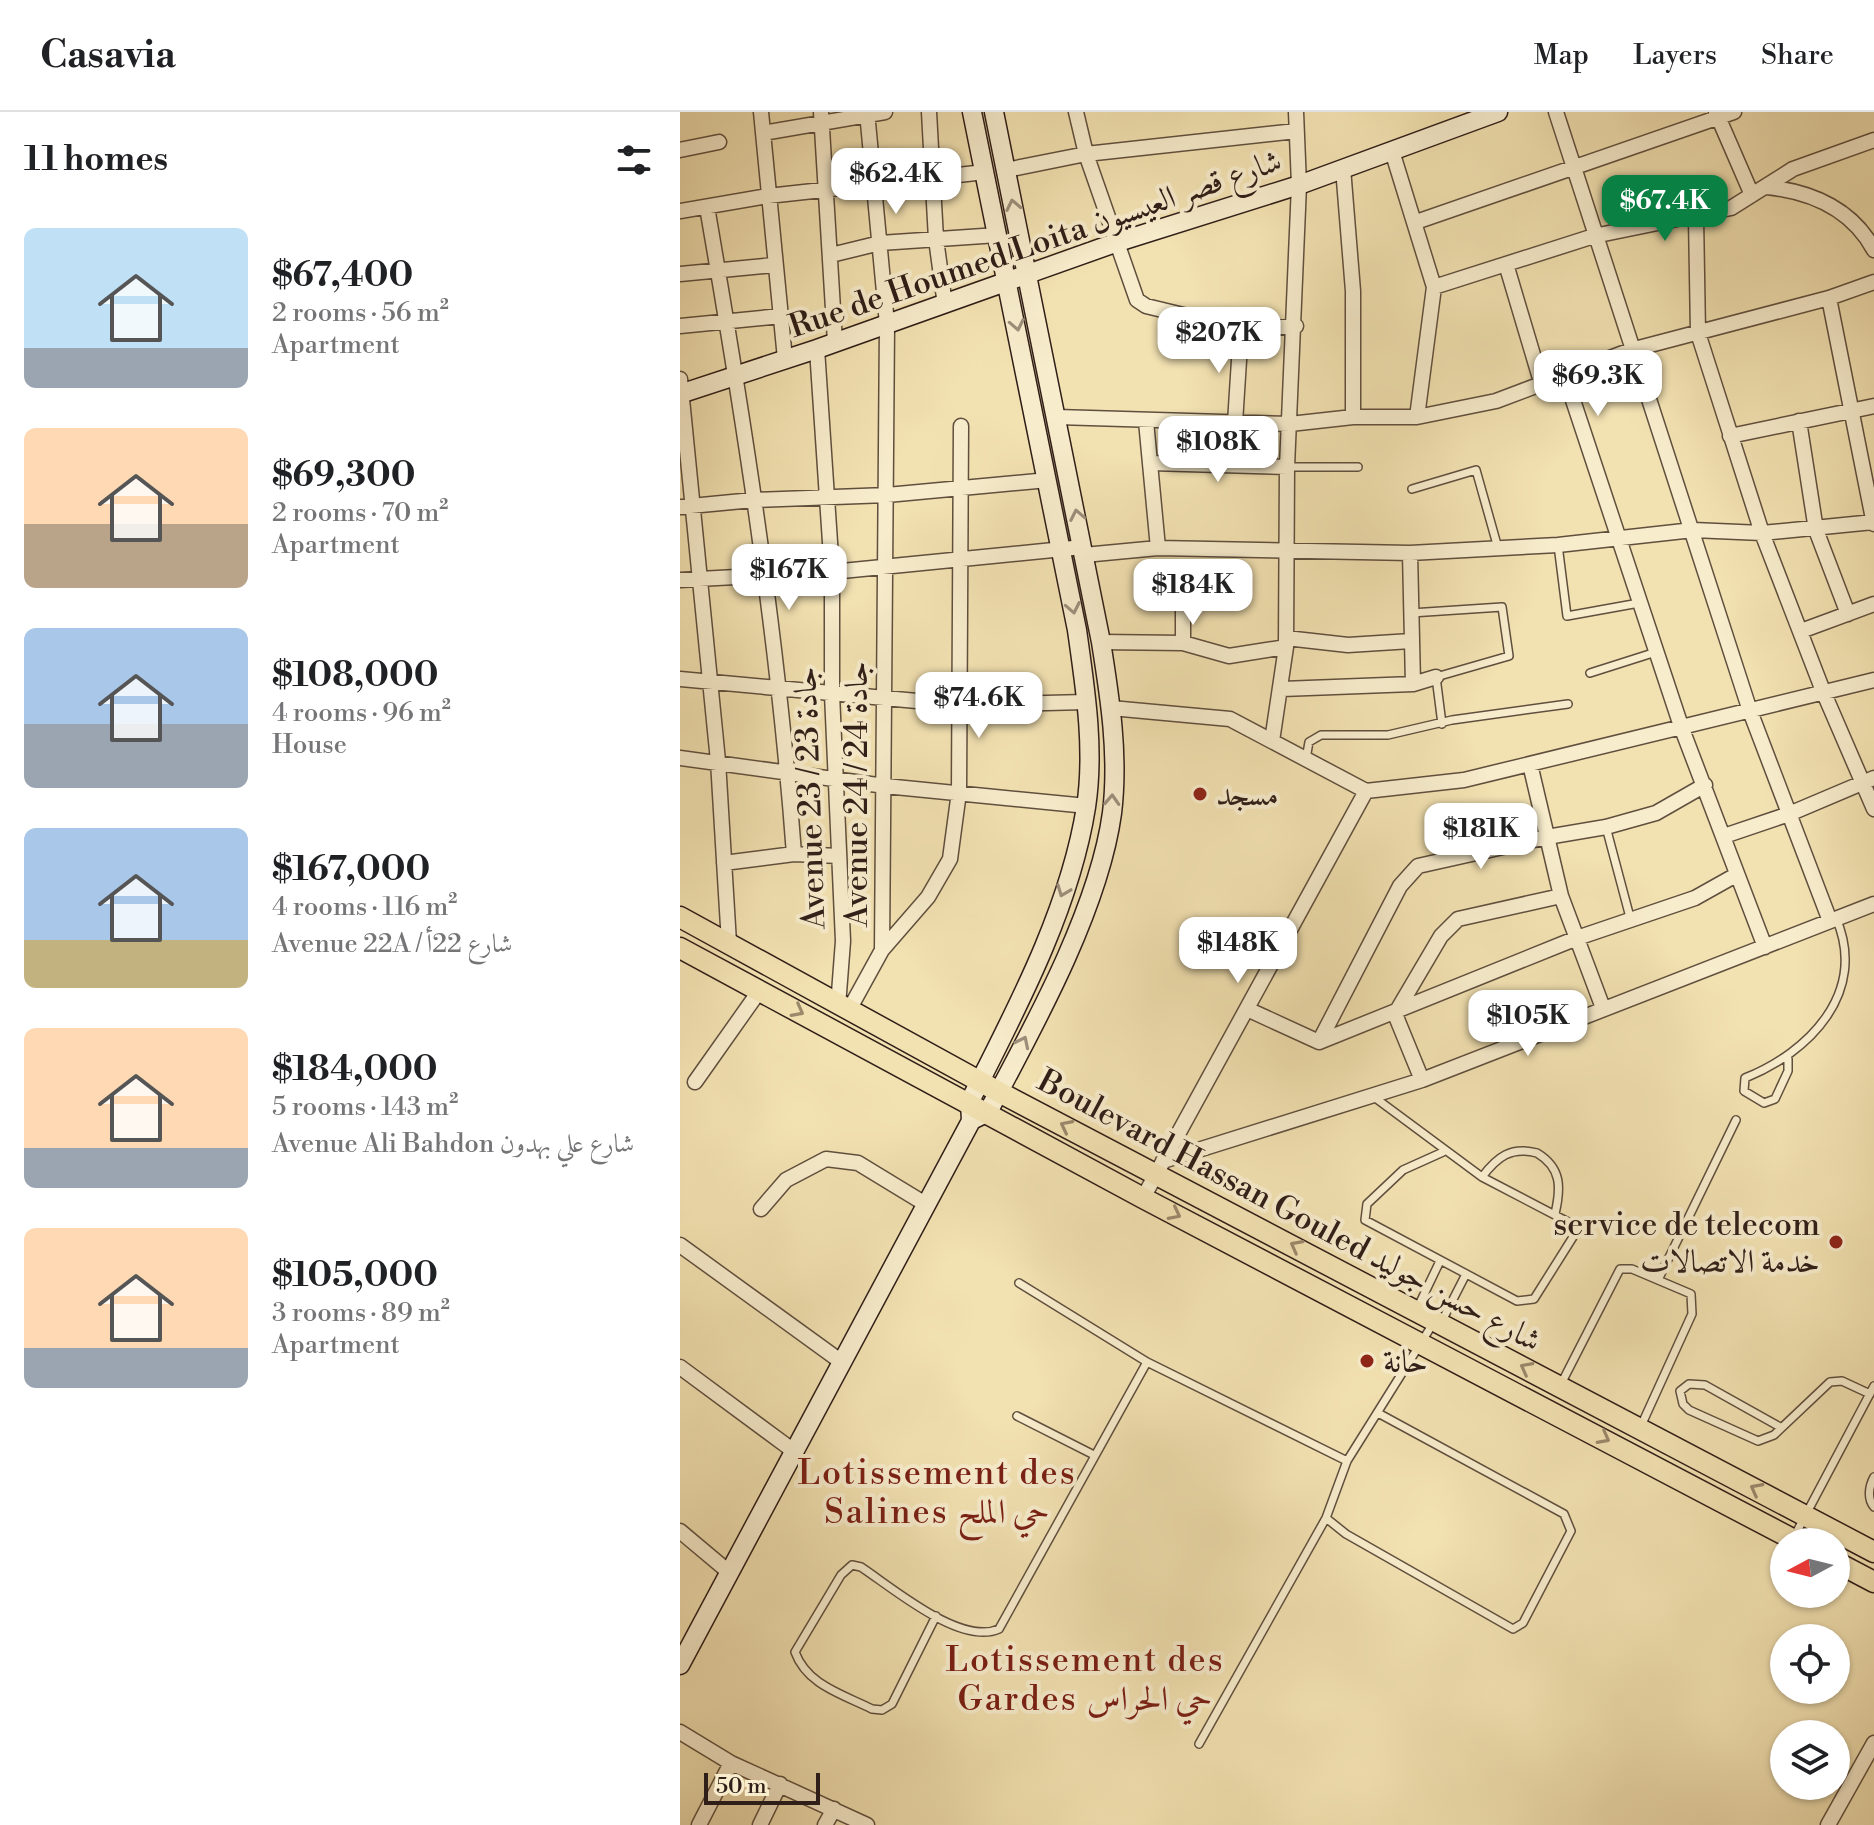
<!DOCTYPE html>
<html lang="en">
<head>
<meta charset="utf-8">
<style>
  :root { --surface:#fff; --page:#f2f2f2; --text:#202124; --muted:#757577; --line:#e0e0e0; --accent:#0b8043 }
  body { margin:0; font-family:"Libre Bodoni",Amiri,serif; background:var(--page); color:var(--text); height:100vh; display:flex; flex-direction:column; font-size:30px; white-space:nowrap }
  * { box-sizing:border-box; margin:0 }
  p { font-size:26px; color:var(--muted) }
  .icon { flex:none; width:44px; height:44px; fill:none; stroke:currentColor; stroke-width:2; stroke-linecap:round; stroke-linejoin:round }
  .map { position:relative; flex:1; overflow:hidden }
  .details { display:flex; flex-direction:column; background:var(--surface); width:680px }
  .details>* { flex:none }
  .needle { width:52px; rotate:263deg }
  .tools { position:absolute; left:1090px; top:1416px; display:grid; gap:16px }
  .tools a { display:grid; place-items:center; width:80px; height:80px; border-radius:50%; background:var(--surface); box-shadow:0 2px 6px #0004; font-size:40px }
  .scale { position:absolute; left:24px; bottom:20px; width:116px; box-sizing:border-box; padding-left:8px; border:4px solid #301e18; border-top:0; font-size:22px; line-height:28px; white-space:nowrap; color:#301e18; -webkit-text-stroke:6px #f7eccc; paint-order:stroke }
  .price { position:absolute; translate:-50% -68px; padding:0 18px; border-radius:16px; background:#fff; color:#222; font-size:26px; line-height:52px; filter:drop-shadow(0 2px 4px #0008) }
  .price::after { content:''; position:absolute; left:50%; top:48px; width:24px; height:18px; margin-left:-12px; background:inherit; clip-path:polygon(0 0,100% 0,50% 100%) }
  .price.on { background:var(--accent); color:#fff }
  ul { padding:0; list-style:none }
  li { display:flex; align-items:center; gap:24px; height:200px; padding:0 24px }
  li span { display:grid; place-items:center; flex:none; width:224px; height:160px; border-radius:12px; color:#555 }
  li>.icon { margin-inline-start:auto }
  span .icon { width:96px; height:96px; fill:#fffc; stroke-width:1 }
  li b { font-size:34px }
  h2 { display:flex; justify-content:space-between; align-items:center; height:96px; padding:0 24px; font-size:34px }
  header { display:flex; align-items:center; gap:48px; box-sizing:border-box; height:112px; padding:0 40px; background:var(--surface); border-bottom:2px solid var(--line) }
  header strong { font-size:38px }
  nav { display:flex; gap:44px; margin-inline-start:auto; font-size:28px }
  main { display:flex; flex:1; min-height:0 }
  .map>svg:first-child { display:block }
  .lines { fill:none; stroke-linecap:round; stroke-linejoin:round }
  .lane-casing { stroke:#604f3e; stroke-width:10 }
  .street-casing { stroke:#604f3e; stroke-width:17 }
  .secondary-casing { stroke:#301e18; stroke-width:21 }
  .primary-casing { stroke:#301e18; stroke-width:23 }
  .lane { stroke:#f7eccc; stroke-width:7 }
  .street { stroke:#f7eccc; stroke-width:14 }
  .secondary { stroke:#f7eccc; stroke-width:18 }
  .primary { stroke:#f2e1b1; stroke-width:20 }
  .oneway { stroke:#9d8f7b }
  .oneway2 { stroke:#9b896c }
  .poi-dot { fill:#8f2418; stroke:#f7eccc; stroke-width:3 }
  .labels { text-anchor:middle; stroke-width:8; stroke-linejoin:round; paint-order:stroke }
  .street-label { font-size:32px; fill:#301e18; stroke:#f7eccc }
  .poi-label { font-size:32px; fill:#301e18; stroke:#f7eccc; text-anchor:start }
  .neighbourhood-label { font-size:34px; letter-spacing:2px; fill:#7a1f14; stroke:#f7eccc }
</style>
</head>
<body>
<header>
<strong>Casavia</strong>
<nav><a>Map</a><a>Layers</a><a>Share</a></nav>
</header>
<main>
<section class="details">
<h2>11 homes<svg class="icon" aria-label="filters" viewBox="0 0 24 24"><path d="M4 7h16M4 17h16"/><circle cx="9" cy="7" r="2"/><circle cx="15" cy="17" r="2"/></svg></h2>
<ul>
<li><span style="background:linear-gradient(#bfe0f5 75%,#9aa5b1 0)"><svg class="icon" aria-label="home" viewBox="0 0 24 24"><path d="M3 11l9-7 9 7M6 9v11h12V9"/></svg></span><div><b>$67,400</b><p>2 rooms · 56 m²</p><p>Apartment</p></div></li>
<li><span style="background:linear-gradient(#ffd9b3 60%,#b9a48a 0)"><svg class="icon" aria-label="home" viewBox="0 0 24 24"><path d="M3 11l9-7 9 7M6 9v11h12V9"/></svg></span><div><b>$69,300</b><p>2 rooms · 70 m²</p><p>Apartment</p></div></li>
<li><span style="background:linear-gradient(#a9c7e8 60%,#9aa5b1 0)"><svg class="icon" aria-label="home" viewBox="0 0 24 24"><path d="M3 11l9-7 9 7M6 9v11h12V9"/></svg></span><div><b>$108,000</b><p>4 rooms · 96 m²</p><p>House</p></div></li>
<li><span style="background:linear-gradient(#a9c7e8 70%,#c2b280 0)"><svg class="icon" aria-label="home" viewBox="0 0 24 24"><path d="M3 11l9-7 9 7M6 9v11h12V9"/></svg></span><div><b>$167,000</b><p>4 rooms · 116 m²</p><p>Avenue 22A / شارع 22أ</p></div></li>
<li><span style="background:linear-gradient(#ffd9b3 75%,#9aa5b1 0)"><svg class="icon" aria-label="home" viewBox="0 0 24 24"><path d="M3 11l9-7 9 7M6 9v11h12V9"/></svg></span><div><b>$184,000</b><p>5 rooms · 143 m²</p><p>Avenue Ali Bahdon شارع علي بهدون</p></div></li>
<li><span style="background:linear-gradient(#ffd9b3 75%,#9aa5b1 0)"><svg class="icon" aria-label="home" viewBox="0 0 24 24"><path d="M3 11l9-7 9 7M6 9v11h12V9"/></svg></span><div><b>$105,000</b><p>3 rooms · 89 m²</p><p>Apartment</p></div></li>
</ul>
</section>
<div class="map">
<svg width="1194" height="1713" viewBox="0 0 1194 1713">
  <rect width="100%" height="100%" fill="#f2e1b1"/>
  <filter id="stains"><feTurbulence type="fractalNoise" baseFrequency=".0025" numOctaves="4"/><feColorMatrix values="0 0 0 0 .2 0 0 0 0 .09 0 0 0 0 .02 0 0 0 .5 -.17"/></filter>
  <radialGradient id="worn" r=".72"><stop offset=".6" stop-color="#630" stop-opacity="0"/><stop offset="1" stop-color="#630" stop-opacity=".3"/></radialGradient>
  <g class="lines">
    <g class="lane-casing">
      <path id="lane" d="M607,355H678
        M732,377L796,358L818,436
        M878,433L887,504L959,491
        M731,501L822,495L829,544L756,565L762,612
        M910,561L976,540
        M626,647L629,630L641,623H708L772,608L888,592
        M926,715L951,809
        M1108,947V959L1095,987L1084,991L1064,979L1065,966C1130,940 1188,880 1156,806
        M694,985L802,1065L892,1112L893,1125L854,1187L837,1189L685,1108L687,1092L723,1058L763,1040
        M802,1065C817,1045 831,1034 857,1041C882,1056 881,1076 875,1102
        M978,1168L1056,1008
        M339,1171L467,1250
        M737,1197L760,1149
        M762,1209L786,1162
        M880,1274L940,1157H952L1011,1182L1012,1202L961,1314
        M337,1304L414,1343
        M1100,1315L1025,1273L1009,1272L1000,1279L1003,1292L1009,1298L1078,1329L1094,1323L1150,1270L1162,1269L1190,1282
        M667,1349L646,1406L666,1422L833,1517L843,1511L891,1419L884,1402L698,1301
        M1194,1365C1189,1374 1187,1387 1194,1395
        M1114,1425L1194,1274
        M256,1504L212,1592L202,1598L192,1597C162,1582 127,1573 115,1540L161,1463L172,1453L181,1455C214,1477 281,1534 319,1517L467,1250L667,1349L754,1210
        M519,1632L646,1406"/>
    </g>
    <g class="street-casing">
      <path id="street" d="M81,0L105,247
        M141,0L155,230
        M187,0L207,212L202,838
        M249,0L256,127L265,193
        M396,0L406,42L457,188L466,194L561,217L616,214
        M876,0L1070,599L1150,809
        M1036,0L1072,83
        M83,21L205,0
        M0,38L39,30
        M712,39L754,175L737,305
        M663,56L673,179V305
        M326,58L406,42L616,19
        M1087,75C1133,80 1172,97 1194,138
        M27,95C64,309 98,525 114,742
        M0,99L88,84L305,60
        M1016,105L1018,221L1082,421L1143,579L1194,697
        M736,110L1054,0
        M151,143L200,131L318,123
        M826,152L862,273
        M0,162L94,153
        M754,175L914,124L1051,96L1113,57L1194,28
        M1149,186L1194,412
        M0,214L101,204
        M137,237L152,460V582L163,829L158,894
        M885,264L1002,617L1085,835
        M0,267L38,649L49,831
        M377,305L610,312L673,305H737L816,289L951,238L1149,186L1194,170
        M466,309L478,436
        M1119,309L1136,418L1168,502
        M555,311L561,217
        M1050,324L1194,294
        M471,351L607,355
        M0,395L73,388L207,383L368,368
        M730,441L733,572
        M404,443L478,436L730,441L878,433L1013,418L1082,421L1194,410
        M0,468L152,460L403,435
        M1121,519L1194,492
        M606,526L668,533L731,529
        M421,530L503,531L549,544L606,535
        M503,531V497
        M0,567L280,593L406,590
        M602,577L733,572L756,565
        M431,596L550,607L686,679L784,668L1194,568
        M592,629L606,535L607,355L619,73L616,0
        M0,646L205,674L407,694
        M850,652L881,784L923,896
        M1044,724L1109,702L1194,666
        M44,751L114,742L159,744
        M567,897L639,930L897,826L1015,786L1056,763
        M169,898L202,838L248,785L270,747L279,680L281,314
        M639,930L720,774L738,754L867,725L926,715L976,701L1025,673
        M742,968L715,902L761,824L778,807L881,784
        M15,970L80,878
        M483,1049L742,968L1194,792
        M463,1086L686,679
        M81,1097L106,1068L146,1047L178,1051L247,1093
        M0,1133L163,1251
        M0,1255L115,1340
        M0,1419L50,1461
        M0,1620L51,1651L187,1713
        M19,1713L51,1651
        M80,1713L100,1672
        M145,1713L154,1697
        M1148,1713L1194,1631"/>
    </g>
    <g class="secondary-casing">
      <path id="secondary" d="M0,282L137,237L435,131L619,73L818,0
        M294,1007L308,1000C354,914 419,797 432,701C439,644 430,586 421,530L314,0
        M0,1553L291,1009L290,989C336,898 390,797 406,695C415,637 405,575 397,518L292,0"/>
    </g>
    <g class="primary-casing">
      <path id="primary" d="M0,805L319,980L1194,1440
        M0,836L463,1086L1118,1430
        M1156,1450L1194,1470"/>
    </g>
    <use href="#lane" class="lane"/>
    <use href="#street" class="street"/>
    <use href="#secondary" class="secondary"/>
    <use href="#primary" class="primary"/>
  </g>
  <defs><path id="oneway-chevron" d="M-2-3.5L2.5 0L-2 3.5" fill="none" stroke-width="1.6" stroke-linecap="round" stroke-linejoin="round" transform="scale(2)"/></defs>
  <g class="oneway">
    <use href="#oneway-chevron" transform="translate(333 93) rotate(-102)"/>
    <use href="#oneway-chevron" transform="translate(337 213) rotate(79)"/>
    <use href="#oneway-chevron" transform="translate(397 403) rotate(-101)"/>
    <use href="#oneway-chevron" transform="translate(393 496) rotate(79)"/>
    <use href="#oneway-chevron" transform="translate(432 688) rotate(-87)"/>
    <use href="#oneway-chevron" transform="translate(383 779) rotate(111)"/>
    <use href="#oneway-chevron" transform="translate(343 930) rotate(-64)"/>
  </g>
  <g class="oneway2">
    <use href="#oneway-chevron" transform="translate(118 899) rotate(28)"/>
    <use href="#oneway-chevron" transform="translate(386 1014) rotate(-153)"/>
    <use href="#oneway-chevron" transform="translate(495 1102) rotate(27)"/>
    <use href="#oneway-chevron" transform="translate(616 1134) rotate(-152)"/>
    <use href="#oneway-chevron" transform="translate(846 1256) rotate(-152)"/>
    <use href="#oneway-chevron" transform="translate(924 1326) rotate(28)"/>
    <use href="#oneway-chevron" transform="translate(1076 1377) rotate(-152)"/>
  </g>
  <g class="poi-dot">
    <circle cx="520" cy="682" r="8"/>
    <circle cx="1156" cy="1130" r="8"/>
    <circle cx="687" cy="1249" r="8"/>
  </g>
  <g class="labels">
    <g class="street-label">
      <text transform="translate(355 131) rotate(-19)" y="11">Rue de Houmed Loita شارع قصر العيسيون</text>
      <text transform="translate(176 682) rotate(-90)" y="11">Avenue 24 / جادة 24</text>
      <text transform="translate(129 686) rotate(-92)" y="11">Avenue 23 / جادة 23</text>
      <text transform="translate(610 1098) rotate(28)" y="11">Boulevard Hassan Gouled شارع حسن جوليد</text>
    </g>
    <g class="poi-label">
      <text x="536" y="693">مسجد</text>
      <text x="1140" y="1123" text-anchor="end">service de telecom<tspan x="1140" dy="37">خدمة الاتصالات</tspan></text>
      <text x="703" y="1260">حانة</text>
    </g>
    <g class="neighbourhood-label">
      <text x="257" y="1372">Lotissement des<tspan x="257" dy="39">Salines حي الملح</tspan></text>
      <text x="405" y="1559">Lotissement des<tspan x="405" dy="39">Gardes حي الحراس</tspan></text>
    </g>
  </g>
  <rect width="100%" height="100%" filter="url(#stains)"/>
  <rect width="100%" height="100%" fill="url(#worn)"/>
</svg>
<div class="tools">
<a><svg class="needle" viewBox="-14 -14 28 28"><path d="M0-13l5 13h-10z" fill="#e53935"/><path d="M0 13l5-13h-10z" fill="#757577"/></svg></a>
<a><svg class="icon" aria-label="locate" viewBox="0 0 24 24"><circle cx="12" cy="12" r="6"/><path d="M12 2v4M12 18v4M2 12h4M18 12h4"/></svg></a>
<a><svg class="icon" aria-label="layers" viewBox="0 0 24 24"><path d="M12 4l9 5-9 5-9-5zM3 14l9 5 9-5"/></svg></a>
</div>
<div class="scale">50 m</div>
<b class="price" style="left:216px;top:104px">$62.4K</b>
<b class="price on" style="left:985px;top:131px">$67.4K</b>
<b class="price" style="left:539px;top:263px">$207K</b>
<b class="price" style="left:918px;top:306px">$69.3K</b>
<b class="price" style="left:538px;top:372px">$108K</b>
<b class="price" style="left:109px;top:500px">$167K</b>
<b class="price" style="left:513px;top:515px">$184K</b>
<b class="price" style="left:299px;top:628px">$74.6K</b>
<b class="price" style="left:801px;top:759px">$181K</b>
<b class="price" style="left:558px;top:873px">$148K</b>
<b class="price" style="left:848px;top:946px">$105K</b>
</div>
</main>
</body>
</html>
